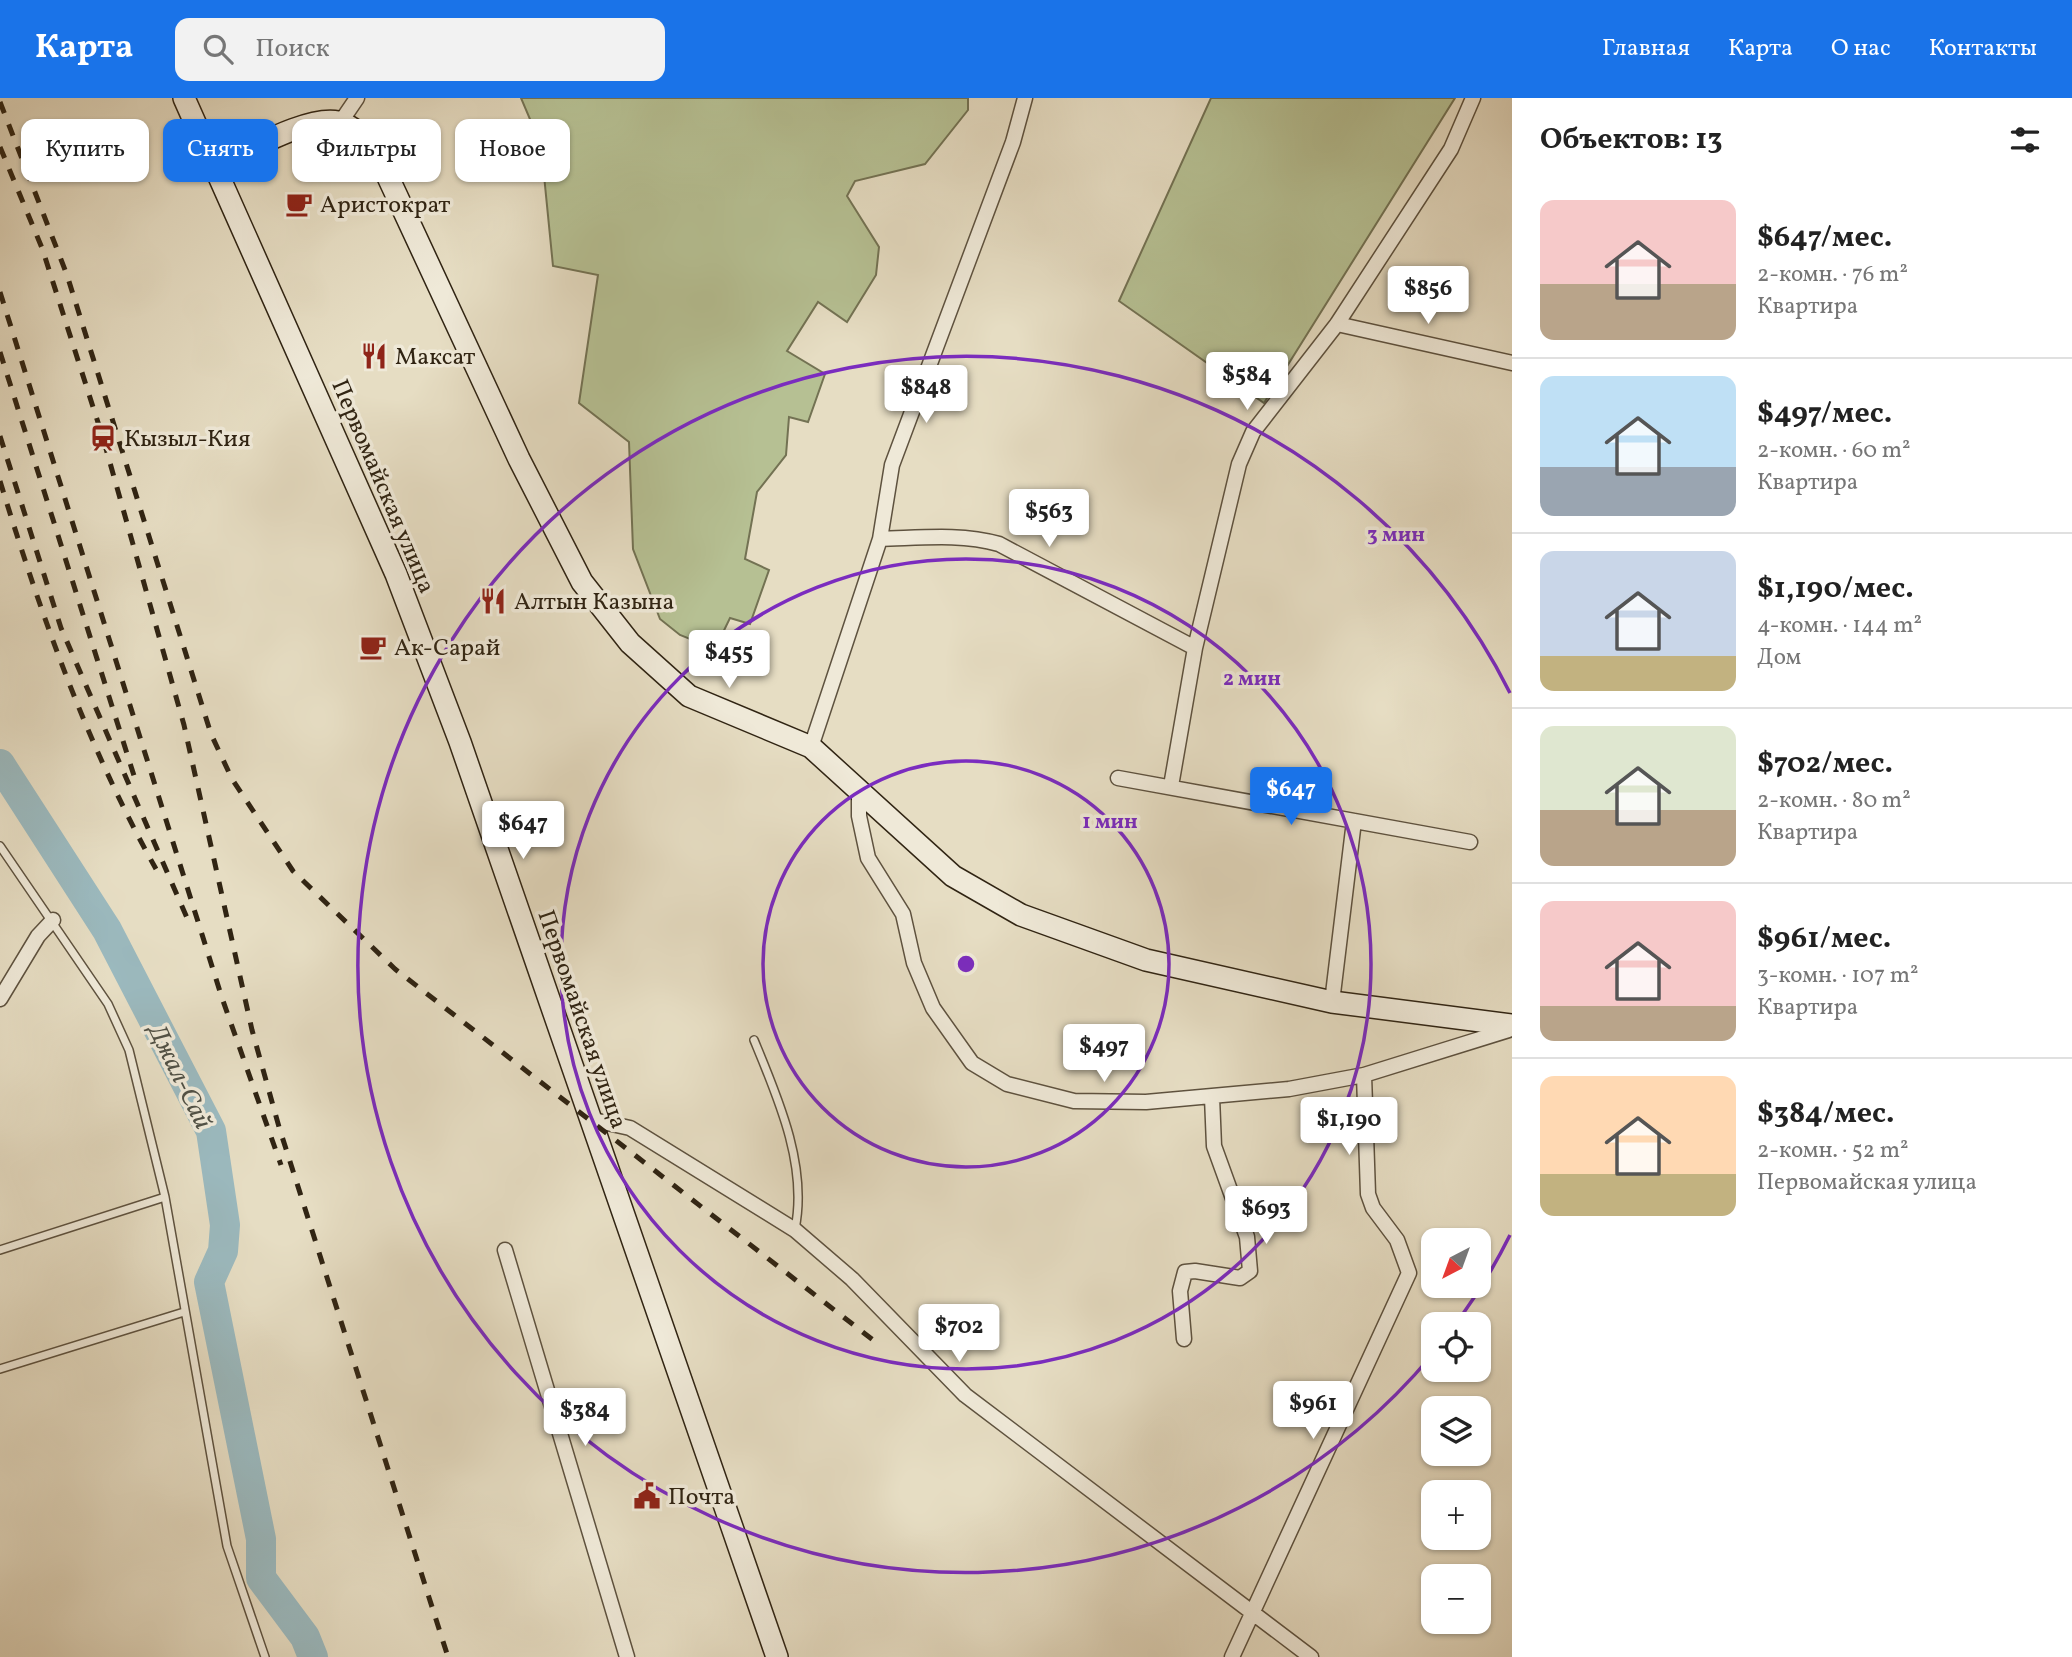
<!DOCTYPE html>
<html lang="ru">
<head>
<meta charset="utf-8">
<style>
  :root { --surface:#fff; --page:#f2f2f2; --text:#222; --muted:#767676; --line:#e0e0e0; --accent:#1a73e8 }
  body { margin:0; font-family:Vollkorn,serif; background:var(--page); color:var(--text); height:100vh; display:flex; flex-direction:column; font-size:26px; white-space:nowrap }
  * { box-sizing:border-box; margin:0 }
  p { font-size:23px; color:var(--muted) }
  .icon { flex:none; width:38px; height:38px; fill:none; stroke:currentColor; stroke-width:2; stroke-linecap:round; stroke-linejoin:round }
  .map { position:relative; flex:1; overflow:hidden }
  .panel { display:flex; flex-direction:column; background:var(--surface); width:560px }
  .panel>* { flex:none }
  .guide { position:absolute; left:21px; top:21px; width:665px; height:63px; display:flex; gap:14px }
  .needle { width:46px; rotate:221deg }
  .tools { position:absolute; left:1421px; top:1130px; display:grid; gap:14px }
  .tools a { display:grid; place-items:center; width:70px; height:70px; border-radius:14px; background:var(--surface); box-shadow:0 2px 5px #0004; font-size:35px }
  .price { position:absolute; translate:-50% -60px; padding:0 16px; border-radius:7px; background:#fff; color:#222; font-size:23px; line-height:46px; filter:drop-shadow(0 2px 4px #0008) }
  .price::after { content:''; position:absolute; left:50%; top:42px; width:21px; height:16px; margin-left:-10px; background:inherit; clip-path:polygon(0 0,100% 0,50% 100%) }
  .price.selected { background:var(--accent); color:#fff }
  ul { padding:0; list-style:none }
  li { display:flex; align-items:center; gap:21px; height:175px; padding:0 28px }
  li+li { border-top:2px solid var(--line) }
  li span { display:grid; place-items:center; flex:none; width:196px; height:140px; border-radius:14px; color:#555 }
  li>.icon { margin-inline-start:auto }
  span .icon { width:84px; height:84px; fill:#fffc; stroke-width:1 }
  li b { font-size:30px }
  h2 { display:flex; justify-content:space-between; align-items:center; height:84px; padding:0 28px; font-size:30px }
  .chip { padding:0 24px; border-radius:14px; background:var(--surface); box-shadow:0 2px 5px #0004; font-size:24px; line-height:63px }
  .chip.selected { background:var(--accent); color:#fff }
  header { display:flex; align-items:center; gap:42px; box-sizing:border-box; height:98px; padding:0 35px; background:var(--accent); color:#fff }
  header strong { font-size:33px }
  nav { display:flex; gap:38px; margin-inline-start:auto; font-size:24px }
  .search { width:490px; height:63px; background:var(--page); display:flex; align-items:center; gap:18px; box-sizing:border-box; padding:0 24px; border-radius:14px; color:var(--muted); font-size:26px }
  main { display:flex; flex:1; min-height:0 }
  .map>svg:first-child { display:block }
  .green { fill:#b6c093; stroke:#737253; stroke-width:2 }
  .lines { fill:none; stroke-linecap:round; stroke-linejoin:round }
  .river { stroke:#9bb9be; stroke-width:30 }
  .lane-casing { stroke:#5e523f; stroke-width:10 }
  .street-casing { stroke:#5e523f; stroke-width:17 }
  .secondary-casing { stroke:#302413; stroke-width:24 }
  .lane { stroke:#efe9d8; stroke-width:7 }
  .street { stroke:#efe9d8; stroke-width:14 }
  .secondary { stroke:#efe9d8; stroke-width:21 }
  .rail { stroke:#302413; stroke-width:5; stroke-dasharray:12 12; stroke-linecap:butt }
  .ring { fill:none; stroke:#7b2cbf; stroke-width:3.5 }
  .labels { text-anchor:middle; stroke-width:7; stroke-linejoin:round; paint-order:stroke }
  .poi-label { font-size:24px; fill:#302413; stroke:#efe9d8; text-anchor:start }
  .street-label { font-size:24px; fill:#302413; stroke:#efe9d8 }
  .water-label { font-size:26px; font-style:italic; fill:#505146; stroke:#efe9d8 }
  .centre { fill:#7b2cbf; stroke:#efe9d8; stroke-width:3.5 }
  .ring-label { font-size:21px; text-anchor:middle; font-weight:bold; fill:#7b2cbf; stroke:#efe9d8; stroke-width:7; stroke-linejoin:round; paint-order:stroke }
</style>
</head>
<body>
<header>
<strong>Карта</strong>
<div class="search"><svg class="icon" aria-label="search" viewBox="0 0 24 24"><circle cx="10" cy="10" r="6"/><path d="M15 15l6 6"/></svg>Поиск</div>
<nav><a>Главная</a><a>Карта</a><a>О нас</a><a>Контакты</a></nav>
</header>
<main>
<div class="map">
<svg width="1512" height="1559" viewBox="0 0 1512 1559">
  <rect width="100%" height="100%" fill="#e6ddc3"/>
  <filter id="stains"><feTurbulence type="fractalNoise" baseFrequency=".00286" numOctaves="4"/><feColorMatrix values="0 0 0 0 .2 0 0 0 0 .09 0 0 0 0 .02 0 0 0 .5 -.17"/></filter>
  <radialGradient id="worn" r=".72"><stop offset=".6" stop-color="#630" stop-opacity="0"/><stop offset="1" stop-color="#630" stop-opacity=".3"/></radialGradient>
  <path class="green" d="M521,0H968V12L925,66L855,83L847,98L879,149L876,177L847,224L818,204L787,253L825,276L808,324L789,319L786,357L757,394L745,461L769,472L750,526L730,520L715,551L680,537L660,521L633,451L629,344L579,305L598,177L553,168L541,47Z
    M1211,0H1455L1264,305L1119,203Z"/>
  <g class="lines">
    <path class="river" d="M0,666L107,832L211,1033L225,1127L223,1153L209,1184L261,1441V1480L305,1539L313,1559"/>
    <g class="lane-casing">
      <path id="lane" d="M0,748L108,906L129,952L165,1099L227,1448L265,1559
        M754,942C778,1000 808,1068 795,1131
        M0,1152L165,1099
        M0,1271L184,1214"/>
    </g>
    <g class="street-casing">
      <path id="street" d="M340,25L357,0
        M1337,226L1512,265
        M880,441C920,440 960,435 999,446L1195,550
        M811,649L880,441L892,367L1013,44L1025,0
        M1118,680L1470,744
        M1171,688L1195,550L1239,366L1253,334L1337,226L1451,51L1473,0
        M859,695V718L868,760L903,816L914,865L933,910L972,965L1007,986L1074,1003L1146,1004L1289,991L1364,977L1512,931
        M0,901L38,838L53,822
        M1332,904L1354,723
        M589,1021L630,1030L795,1132L852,1181L965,1297L1311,1559
        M505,1152L627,1559
        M1184,1241L1180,1193L1185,1174L1195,1173L1240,1180L1250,1173L1247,1139L1214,1048L1212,999
        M1232,1559L1409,1175L1397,1142L1373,1110L1368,1096L1364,977"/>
    </g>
    <g class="secondary-casing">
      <path id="secondary" d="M184,0L396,476L460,644L777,1559
        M215,67C244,55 308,17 338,24C363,30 377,58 388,79L519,361L582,484L630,545L689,598L811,649L953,778L1021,817L1146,862L1332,904L1512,927"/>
    </g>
    <use href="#lane" class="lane"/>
    <use href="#street" class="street"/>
    <use href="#secondary" class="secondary"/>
    <path class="rail" d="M0,4L67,177L211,636L232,681L293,773L395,871L873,1242
      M0,49L42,150L103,340L184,627L252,932L279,1029L448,1559
      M0,194L222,900L281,1067
      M0,254L136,684
      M0,338L61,530L191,829
      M0,383C41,517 87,648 156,771"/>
  </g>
  <g class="ring">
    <circle cx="966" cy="866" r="203"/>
    <circle cx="966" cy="866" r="405"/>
    <path d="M1510 1137A608 608 0 0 1 1458 1223M1432 1257A608 608 0 1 1 1510 595"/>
  </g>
  <defs>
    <g id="cafe-bare" transform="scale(2.1)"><path d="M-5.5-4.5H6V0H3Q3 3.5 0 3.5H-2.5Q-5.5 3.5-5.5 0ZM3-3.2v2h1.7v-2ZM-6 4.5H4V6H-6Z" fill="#8f2418" stroke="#efe9d8" stroke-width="2.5" paint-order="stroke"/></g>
    <g id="restaurant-bare" transform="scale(2.1)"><path d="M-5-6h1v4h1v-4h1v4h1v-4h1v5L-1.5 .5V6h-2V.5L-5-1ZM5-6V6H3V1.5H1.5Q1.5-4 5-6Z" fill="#8f2418" stroke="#efe9d8" stroke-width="2.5" paint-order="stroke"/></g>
    <g id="station-bare" transform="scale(2.1)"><path d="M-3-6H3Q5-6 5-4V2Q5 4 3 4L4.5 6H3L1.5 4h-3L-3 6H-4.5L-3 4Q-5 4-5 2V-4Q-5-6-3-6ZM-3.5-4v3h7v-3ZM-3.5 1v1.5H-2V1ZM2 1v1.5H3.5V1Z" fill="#8f2418" stroke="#efe9d8" stroke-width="2.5" paint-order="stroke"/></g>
    <g id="civic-bare" transform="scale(2.1)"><path d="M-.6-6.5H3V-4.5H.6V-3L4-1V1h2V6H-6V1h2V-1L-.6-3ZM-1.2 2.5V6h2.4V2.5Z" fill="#8f2418" stroke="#efe9d8" stroke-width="2.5" paint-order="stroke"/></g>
  </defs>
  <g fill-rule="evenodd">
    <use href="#cafe-bare" x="299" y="106"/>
    <use href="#restaurant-bare" x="374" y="258"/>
    <use href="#station-bare" x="103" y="340"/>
    <use href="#restaurant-bare" x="493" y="503"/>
    <use href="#cafe-bare" x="373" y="549"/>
    <use href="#civic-bare" x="647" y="1398"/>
  </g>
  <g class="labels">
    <g class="poi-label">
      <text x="320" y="114">Аристократ</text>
      <text x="395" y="266">Максат</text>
      <text x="124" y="348">Кызыл-Кия</text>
      <text x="514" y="511">Алтын Казына</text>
      <text x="394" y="557">Ак-Сарай</text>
      <text x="668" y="1406">Почта</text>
    </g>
    <g class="street-label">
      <text transform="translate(384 388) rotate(67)" y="8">Первомайская улица</text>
      <text transform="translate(583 921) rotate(71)" y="8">Первомайская улица</text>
    </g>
    <g class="water-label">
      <text transform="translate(181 978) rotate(64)" y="9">Джал-Сай</text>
    </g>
  </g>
  <circle cx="966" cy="866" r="10" class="centre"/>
  <g class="ring-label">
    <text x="1396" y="443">3 мин</text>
    <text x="1252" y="587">2 мин</text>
    <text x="1110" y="730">1 мин</text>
  </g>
  <rect width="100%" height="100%" filter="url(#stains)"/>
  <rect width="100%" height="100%" fill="url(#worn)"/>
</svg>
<div class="tools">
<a><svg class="needle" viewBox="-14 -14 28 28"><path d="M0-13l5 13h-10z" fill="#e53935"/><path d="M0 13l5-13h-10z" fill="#767676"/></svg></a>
<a><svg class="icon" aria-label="locate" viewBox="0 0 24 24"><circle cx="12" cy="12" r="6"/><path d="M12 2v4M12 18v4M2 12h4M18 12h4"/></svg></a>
<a><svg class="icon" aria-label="layers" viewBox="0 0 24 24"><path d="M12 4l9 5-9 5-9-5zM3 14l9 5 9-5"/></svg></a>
<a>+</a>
<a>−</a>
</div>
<b class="price" style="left:1428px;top:228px">$856</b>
<b class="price" style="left:1247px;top:314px">$584</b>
<b class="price" style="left:926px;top:327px">$848</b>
<b class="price" style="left:1049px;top:451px">$563</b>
<b class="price" style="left:729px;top:592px">$455</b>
<b class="price selected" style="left:1291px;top:729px">$647</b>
<b class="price" style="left:523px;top:763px">$647</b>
<b class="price" style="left:1104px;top:986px">$497</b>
<b class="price" style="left:1349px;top:1059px">$1,190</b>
<b class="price" style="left:1266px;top:1148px">$693</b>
<b class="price" style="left:959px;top:1266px">$702</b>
<b class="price" style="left:1313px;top:1343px">$961</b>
<b class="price" style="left:585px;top:1350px">$384</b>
<div class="guide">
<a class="chip">Купить</a>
<a class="chip selected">Снять</a>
<a class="chip">Фильтры</a>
<a class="chip">Новое</a>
</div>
</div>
<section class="panel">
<h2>Объектов: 13<svg class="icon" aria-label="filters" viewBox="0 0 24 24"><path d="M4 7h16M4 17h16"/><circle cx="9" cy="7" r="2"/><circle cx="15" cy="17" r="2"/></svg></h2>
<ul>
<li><span style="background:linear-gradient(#f6c9c9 60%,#b9a48a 0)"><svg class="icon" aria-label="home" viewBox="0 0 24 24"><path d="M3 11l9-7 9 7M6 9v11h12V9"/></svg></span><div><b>$647/мес.</b><p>2-комн. · 76 m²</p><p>Квартира</p></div></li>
<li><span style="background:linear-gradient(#bfe0f5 65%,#9aa5b1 0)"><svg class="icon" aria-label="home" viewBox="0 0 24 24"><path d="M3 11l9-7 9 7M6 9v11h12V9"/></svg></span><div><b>$497/мес.</b><p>2-комн. · 60 m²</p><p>Квартира</p></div></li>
<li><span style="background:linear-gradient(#c9d6e8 75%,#c2b280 0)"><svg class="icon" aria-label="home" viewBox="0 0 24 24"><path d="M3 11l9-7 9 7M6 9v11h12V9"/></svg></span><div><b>$1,190/мес.</b><p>4-комн. · 144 m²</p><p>Дом</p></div></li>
<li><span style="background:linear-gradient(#dfe7d0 60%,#b9a48a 0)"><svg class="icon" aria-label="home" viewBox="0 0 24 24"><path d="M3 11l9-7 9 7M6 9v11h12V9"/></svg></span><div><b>$702/мес.</b><p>2-комн. · 80 m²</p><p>Квартира</p></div></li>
<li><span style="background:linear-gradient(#f6c9c9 75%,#b9a48a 0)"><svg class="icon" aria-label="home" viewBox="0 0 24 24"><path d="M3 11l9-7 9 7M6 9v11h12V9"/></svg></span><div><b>$961/мес.</b><p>3-комн. · 107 m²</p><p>Квартира</p></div></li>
<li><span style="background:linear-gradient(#ffd9b3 70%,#c2b280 0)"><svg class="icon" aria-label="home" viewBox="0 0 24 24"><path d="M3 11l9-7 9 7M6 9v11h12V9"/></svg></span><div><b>$384/мес.</b><p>2-комн. · 52 m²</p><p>Первомайская улица</p></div></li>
</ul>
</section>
</main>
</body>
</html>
